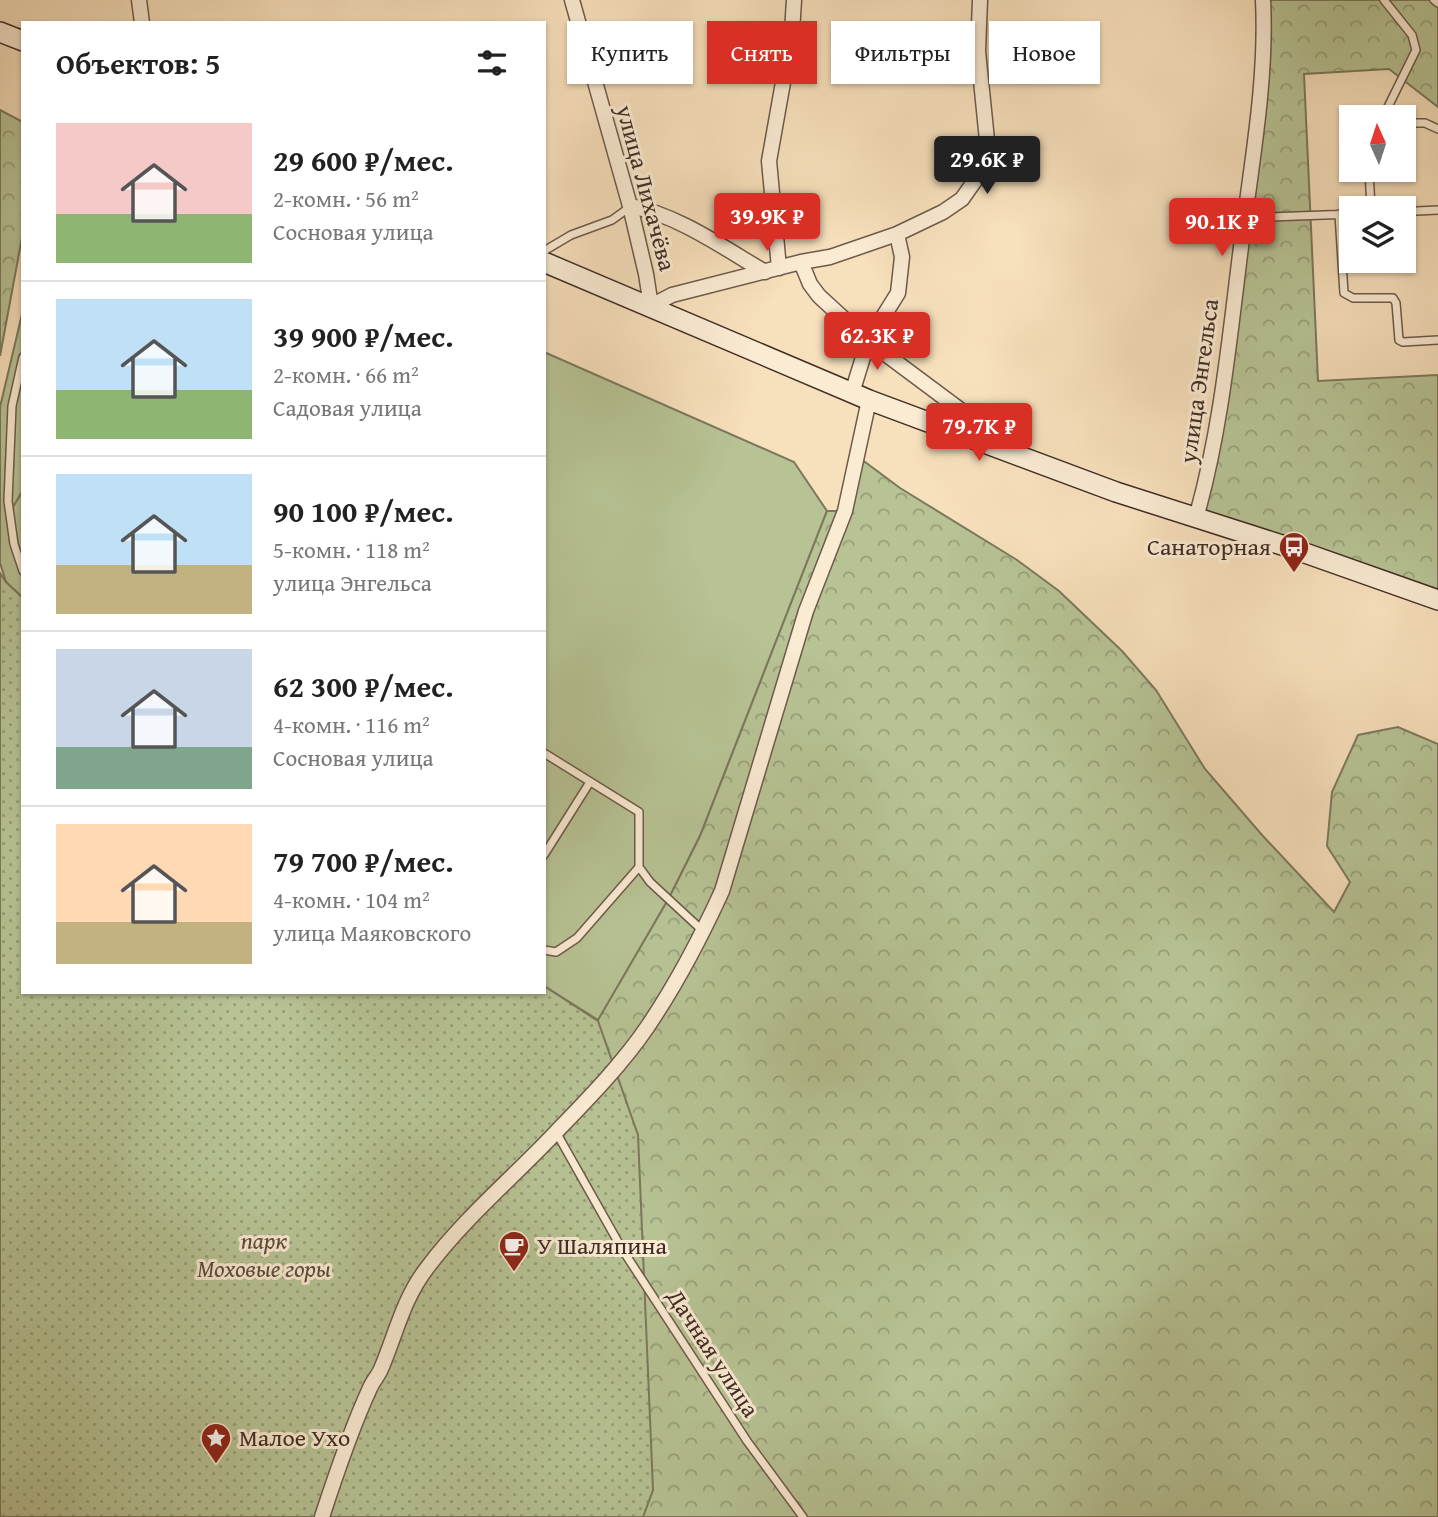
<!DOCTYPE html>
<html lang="ru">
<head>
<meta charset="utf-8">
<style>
  :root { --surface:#fff; --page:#f2f2f2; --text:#222; --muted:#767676; --line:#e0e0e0; --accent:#d93025 }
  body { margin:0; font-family:"Gentium Book Plus",serif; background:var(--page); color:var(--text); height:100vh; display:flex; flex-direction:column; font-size:26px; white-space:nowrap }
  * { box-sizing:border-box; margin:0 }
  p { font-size:23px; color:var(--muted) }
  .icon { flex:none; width:38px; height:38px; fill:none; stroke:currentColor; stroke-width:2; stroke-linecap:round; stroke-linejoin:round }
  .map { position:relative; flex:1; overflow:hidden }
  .sheet { position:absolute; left:21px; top:21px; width:525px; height:973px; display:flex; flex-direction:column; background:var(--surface); border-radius:0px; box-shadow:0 2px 5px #0004 }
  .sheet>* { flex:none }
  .hud { position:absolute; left:567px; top:21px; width:665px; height:63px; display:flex; gap:14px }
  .needle { width:46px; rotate:357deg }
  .fabs { position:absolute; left:1339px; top:105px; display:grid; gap:14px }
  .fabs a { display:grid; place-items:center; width:77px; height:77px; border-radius:0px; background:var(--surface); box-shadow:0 2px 5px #0004; font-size:35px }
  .price { position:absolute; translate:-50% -60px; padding:0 16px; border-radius:7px; background:var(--accent); color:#fff; font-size:23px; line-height:46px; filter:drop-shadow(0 2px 4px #0008) }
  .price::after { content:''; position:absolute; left:50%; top:42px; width:21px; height:16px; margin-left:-10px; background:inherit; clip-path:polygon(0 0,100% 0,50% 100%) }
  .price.active { background:#222; color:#fff }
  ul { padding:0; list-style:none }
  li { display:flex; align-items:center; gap:21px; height:175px; padding:0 35px }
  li+li { border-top:2px solid var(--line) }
  li span { display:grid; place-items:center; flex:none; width:196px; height:140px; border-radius:0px; color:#555 }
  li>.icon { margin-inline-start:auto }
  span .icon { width:84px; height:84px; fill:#fffc; stroke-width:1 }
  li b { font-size:30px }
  h2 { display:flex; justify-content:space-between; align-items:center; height:84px; padding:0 35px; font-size:30px }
  .tag { padding:0 24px; border-radius:0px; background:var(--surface); box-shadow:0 2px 5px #0004; font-size:24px; line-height:63px }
  .tag.active { background:var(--accent); color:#fff }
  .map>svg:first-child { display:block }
  .grass { fill:#b7c395; stroke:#7c785d; stroke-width:2 }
  .forest { fill:url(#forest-crowns); stroke:#7c785d; stroke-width:2 }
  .park { fill:url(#park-dots); stroke:#7c785d; stroke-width:2 }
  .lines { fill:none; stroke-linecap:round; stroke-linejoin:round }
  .service-casing { stroke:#6e594b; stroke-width:10 }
  .minor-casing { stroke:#6e594b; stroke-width:17 }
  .secondary-casing { stroke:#402c25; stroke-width:22 }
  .service { stroke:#faebd3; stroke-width:7 }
  .minor { stroke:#faebd3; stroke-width:14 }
  .secondary { stroke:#faebd3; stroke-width:19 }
  .labels { text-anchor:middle; stroke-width:6; stroke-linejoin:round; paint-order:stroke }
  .street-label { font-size:24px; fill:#402c25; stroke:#faebd3 }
  .poi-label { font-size:24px; fill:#402c25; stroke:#faebd3; text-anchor:start }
  .park-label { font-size:24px; font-style:italic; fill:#584a3b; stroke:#faebd3 }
</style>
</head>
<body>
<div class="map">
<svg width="1438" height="1517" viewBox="0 0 1438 1517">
  <defs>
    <pattern id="forest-crowns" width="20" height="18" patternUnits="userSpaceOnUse" patternTransform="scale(1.75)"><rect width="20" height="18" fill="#b7c395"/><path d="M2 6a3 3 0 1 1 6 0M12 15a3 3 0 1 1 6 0" fill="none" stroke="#969f79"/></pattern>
    <pattern id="park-dots" width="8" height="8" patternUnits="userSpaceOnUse" patternTransform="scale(1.75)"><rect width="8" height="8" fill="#b7c395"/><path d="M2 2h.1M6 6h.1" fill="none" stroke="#969f79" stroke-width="1.8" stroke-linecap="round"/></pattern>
  </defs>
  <rect width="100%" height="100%" fill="#f7e0bc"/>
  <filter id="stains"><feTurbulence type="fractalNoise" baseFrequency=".00286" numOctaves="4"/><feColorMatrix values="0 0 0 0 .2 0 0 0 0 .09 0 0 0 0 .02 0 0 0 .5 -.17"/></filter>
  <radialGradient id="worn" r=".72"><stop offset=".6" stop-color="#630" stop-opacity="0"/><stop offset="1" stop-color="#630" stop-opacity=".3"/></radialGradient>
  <path class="grass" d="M23,310V598L6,582L0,563V407Z
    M544,352L794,462L827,511L700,836L669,898L598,1021L544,986Z"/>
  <path class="forest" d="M1263,0H1438V107L1389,69L1304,74L1318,381L1438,375V600L1196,518L1257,117Z
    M0,110L23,122V232L0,356Z
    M857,456L900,488L1017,560L1059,591L1122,651L1156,690L1205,769L1262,835L1334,912L1350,882L1327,846L1332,792L1358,735L1398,727L1438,744V1517H0V578L23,598V992H544V986L598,1020L669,898L700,836L827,511H846Z
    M23,490V571L9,514Z"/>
  <path class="park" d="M0,573L6,582L23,598V992H544V986L598,1021L638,1135L653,1490L643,1517H0Z"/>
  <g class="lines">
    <g class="service-casing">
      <path id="service" d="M1434,0L1438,3
        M1383,117L1416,50L1412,35L1384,0
        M1404,123H1425L1438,129
        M1369,170L1371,208
        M1417,211L1438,210
        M1339,214L1344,293L1353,298H1393L1396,303L1399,340L1403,342L1438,340
        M1245,218L1351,214
        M544,251L571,235L612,220L630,207
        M23,357L12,406L8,501L14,544L23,571
        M544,753L639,812V867L650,882L704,932
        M544,855L590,782
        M544,950L556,952L577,938L639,867
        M556,1132L622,1249L747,1441L803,1517"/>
    </g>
    <g class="minor-casing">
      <path id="minor" d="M139,0L142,23
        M572,0L630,206L646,274L651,306L672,295L801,262L830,257L897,234
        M630,206C676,214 724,248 765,272
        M801,262L810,284L819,296L868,341L974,420L1020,451
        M779,268L769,161L792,32L794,0
        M852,393L868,341L898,293L902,257L897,234L943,212L962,199L981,172L988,150L978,51L980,0
        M1196,518C1222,427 1230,332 1242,239C1252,160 1267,79 1263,0
        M322,1517C336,1474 351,1429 370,1388C373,1381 378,1376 381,1369C396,1334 403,1299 427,1268C465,1217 515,1176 558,1130C590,1097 623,1063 648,1026C677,983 701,937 722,891L806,611L845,511L869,400"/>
    </g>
    <g class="secondary-casing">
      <path id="secondary" d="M0,32L23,41
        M544,262L869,400L1116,492L1288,547L1438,600"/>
    </g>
    <use href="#service" class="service"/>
    <use href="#minor" class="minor"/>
    <use href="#secondary" class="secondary"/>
  </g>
  <defs>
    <g id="bus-pin" transform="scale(1.575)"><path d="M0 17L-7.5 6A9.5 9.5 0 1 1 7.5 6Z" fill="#8f2418" stroke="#faebd3"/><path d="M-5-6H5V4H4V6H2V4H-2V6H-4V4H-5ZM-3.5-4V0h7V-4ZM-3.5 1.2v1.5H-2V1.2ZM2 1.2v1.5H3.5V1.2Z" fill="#fff"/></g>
    <g id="cafe-pin" transform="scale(1.575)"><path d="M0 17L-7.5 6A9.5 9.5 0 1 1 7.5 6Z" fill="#8f2418" stroke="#faebd3"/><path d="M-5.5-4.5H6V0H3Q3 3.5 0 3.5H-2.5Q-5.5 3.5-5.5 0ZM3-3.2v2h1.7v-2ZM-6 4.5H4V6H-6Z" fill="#fff"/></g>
    <g id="sight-pin" transform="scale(1.575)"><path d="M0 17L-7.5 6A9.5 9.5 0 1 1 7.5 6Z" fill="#8f2418" stroke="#faebd3"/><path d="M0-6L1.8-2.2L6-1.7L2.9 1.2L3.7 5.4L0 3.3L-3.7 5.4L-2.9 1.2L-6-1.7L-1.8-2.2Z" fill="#fff"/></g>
  </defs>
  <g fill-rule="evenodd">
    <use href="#bus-pin" x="1294" y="547"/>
    <use href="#cafe-pin" x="514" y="1246"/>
    <use href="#sight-pin" x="216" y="1438"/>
  </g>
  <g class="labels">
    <g class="street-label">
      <text transform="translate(646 188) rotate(75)" y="8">улица Лихачёва</text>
      <text transform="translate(1199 381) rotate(-82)" y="8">улица Энгельса</text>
      <text transform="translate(713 1353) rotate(57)" y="8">Дачная улица</text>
    </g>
    <g class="poi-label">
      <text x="1271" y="555" text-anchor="end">Санаторная</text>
      <text x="537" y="1254">У Шаляпина</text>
      <text x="239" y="1446">Малое Ухо</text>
    </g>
    <g class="park-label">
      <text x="264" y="1249">парк<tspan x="264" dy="28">Моховые горы</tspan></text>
    </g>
  </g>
  <rect width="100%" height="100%" filter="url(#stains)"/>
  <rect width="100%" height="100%" fill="url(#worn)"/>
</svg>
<div class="fabs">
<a><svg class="needle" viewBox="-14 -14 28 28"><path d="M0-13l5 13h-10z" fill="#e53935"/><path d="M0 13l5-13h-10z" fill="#767676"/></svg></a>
<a><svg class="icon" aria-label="layers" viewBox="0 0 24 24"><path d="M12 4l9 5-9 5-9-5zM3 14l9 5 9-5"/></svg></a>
</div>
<b class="price active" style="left:987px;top:196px">29.6K ₽</b>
<b class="price" style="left:767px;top:253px">39.9K ₽</b>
<b class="price" style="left:1222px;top:258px">90.1K ₽</b>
<b class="price" style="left:877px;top:372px">62.3K ₽</b>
<b class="price" style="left:979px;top:463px">79.7K ₽</b>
<div class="hud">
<a class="tag">Купить</a>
<a class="tag active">Снять</a>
<a class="tag">Фильтры</a>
<a class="tag">Новое</a>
</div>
<section class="sheet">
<h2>Объектов: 5<svg class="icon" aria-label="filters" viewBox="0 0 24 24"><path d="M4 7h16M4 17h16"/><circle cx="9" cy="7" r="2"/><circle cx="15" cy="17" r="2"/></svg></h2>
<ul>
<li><span style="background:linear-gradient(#f6c9c9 65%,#8fb573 0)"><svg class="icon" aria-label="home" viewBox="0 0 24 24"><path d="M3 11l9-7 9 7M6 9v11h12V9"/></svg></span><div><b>29 600 ₽/мес.</b><p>2-комн. · 56 m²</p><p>Сосновая улица</p></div></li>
<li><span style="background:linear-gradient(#bfe0f5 65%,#8fb573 0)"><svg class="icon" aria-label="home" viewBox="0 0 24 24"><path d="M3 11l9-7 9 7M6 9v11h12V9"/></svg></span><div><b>39 900 ₽/мес.</b><p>2-комн. · 66 m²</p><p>Садовая улица</p></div></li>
<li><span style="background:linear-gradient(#bfe0f5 65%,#c2b280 0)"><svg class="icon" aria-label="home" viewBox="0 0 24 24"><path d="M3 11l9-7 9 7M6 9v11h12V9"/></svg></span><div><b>90 100 ₽/мес.</b><p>5-комн. · 118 m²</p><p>улица Энгельса</p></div></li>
<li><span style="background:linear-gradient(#c9d6e8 70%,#7fa58c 0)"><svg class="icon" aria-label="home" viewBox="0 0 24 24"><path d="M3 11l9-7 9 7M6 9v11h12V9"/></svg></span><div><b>62 300 ₽/мес.</b><p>4-комн. · 116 m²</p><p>Сосновая улица</p></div></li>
<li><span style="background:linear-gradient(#ffd9b3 70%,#c2b280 0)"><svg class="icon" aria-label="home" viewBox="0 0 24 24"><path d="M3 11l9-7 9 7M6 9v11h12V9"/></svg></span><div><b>79 700 ₽/мес.</b><p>4-комн. · 104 m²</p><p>улица Маяковского</p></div></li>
</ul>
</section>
</div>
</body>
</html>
